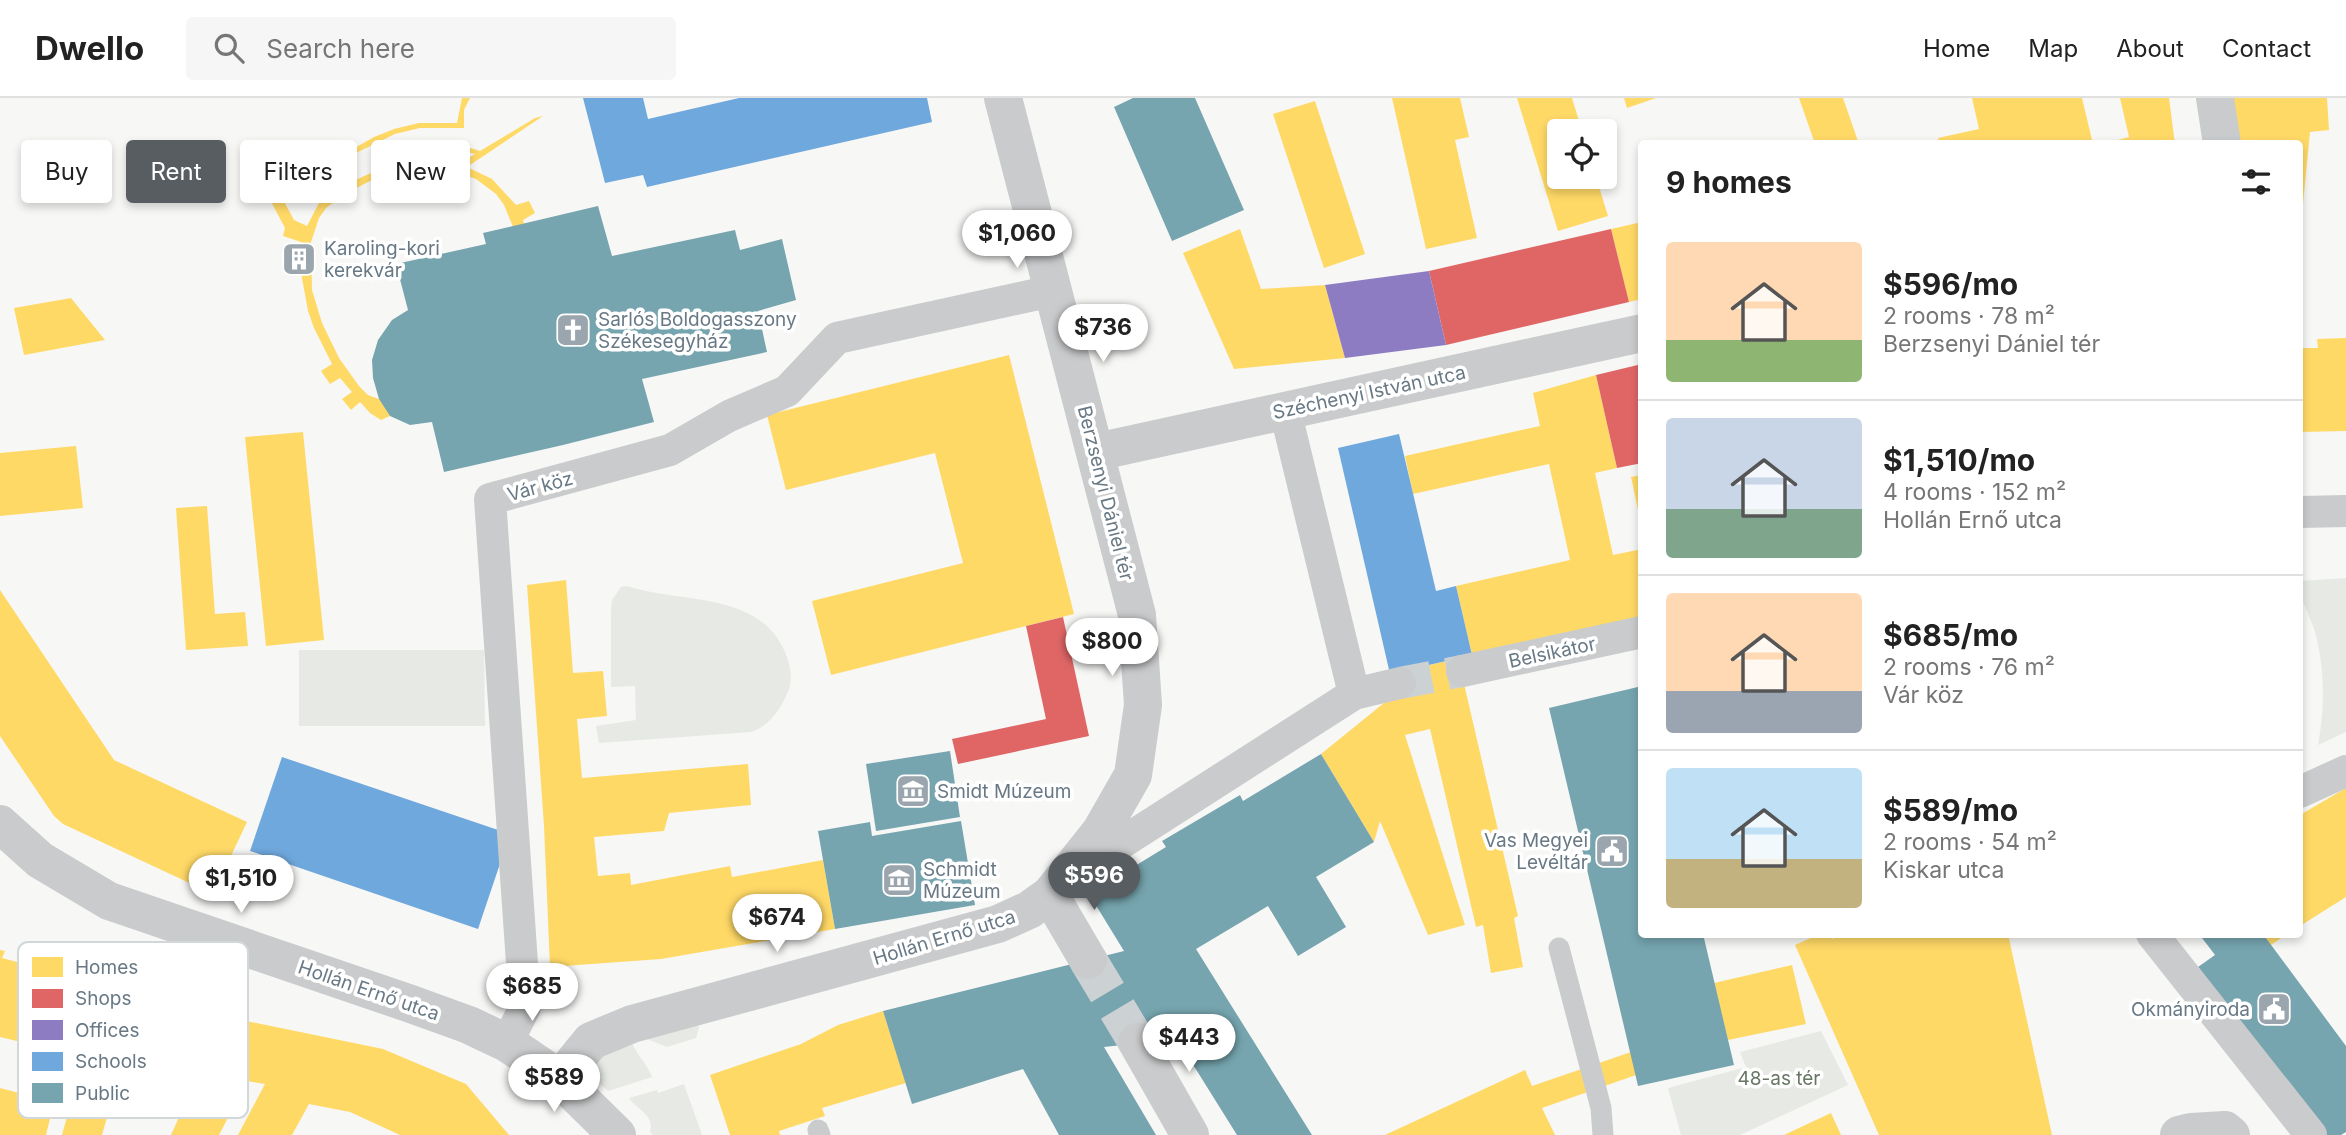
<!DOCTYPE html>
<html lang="en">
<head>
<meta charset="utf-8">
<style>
  :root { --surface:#fff; --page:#f6f6f6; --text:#222; --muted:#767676; --line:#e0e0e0; --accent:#585d61 }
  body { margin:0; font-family:Inter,sans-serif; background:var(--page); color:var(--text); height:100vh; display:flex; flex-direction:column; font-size:26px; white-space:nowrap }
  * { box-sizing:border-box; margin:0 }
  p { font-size:23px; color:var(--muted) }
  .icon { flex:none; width:38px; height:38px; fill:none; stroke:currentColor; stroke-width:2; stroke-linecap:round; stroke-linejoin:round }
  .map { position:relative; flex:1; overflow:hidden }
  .side { position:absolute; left:1638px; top:42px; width:665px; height:798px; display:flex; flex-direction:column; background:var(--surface); border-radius:7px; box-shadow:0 4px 10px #0003 }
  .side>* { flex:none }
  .hud { position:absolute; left:21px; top:42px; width:665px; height:63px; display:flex; gap:14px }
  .fabs { position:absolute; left:1547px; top:21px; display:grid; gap:14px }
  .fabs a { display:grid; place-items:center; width:70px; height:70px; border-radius:7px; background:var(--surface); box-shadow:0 4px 10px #0003; font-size:35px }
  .price { position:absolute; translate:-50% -60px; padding:0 16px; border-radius:24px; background:#fff; color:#222; font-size:23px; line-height:46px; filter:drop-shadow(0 2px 4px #0008) }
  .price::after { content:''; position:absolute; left:50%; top:42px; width:21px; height:16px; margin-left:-10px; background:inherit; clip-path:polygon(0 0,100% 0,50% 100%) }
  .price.selected { background:var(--accent); color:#fff }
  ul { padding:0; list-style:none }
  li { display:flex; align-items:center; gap:21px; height:175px; padding:0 28px }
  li+li { border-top:2px solid var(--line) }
  li span { display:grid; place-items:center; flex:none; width:196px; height:140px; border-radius:7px; color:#555 }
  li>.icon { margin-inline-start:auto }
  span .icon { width:84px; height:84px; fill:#fffc; stroke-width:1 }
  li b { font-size:30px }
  h2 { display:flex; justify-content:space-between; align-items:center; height:84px; padding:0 28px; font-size:30px }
  .pill { padding:0 24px; border-radius:7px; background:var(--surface); box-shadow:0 4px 10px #0003; font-size:24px; line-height:63px }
  .pill.selected { background:var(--accent); color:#fff }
  header { display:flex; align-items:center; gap:42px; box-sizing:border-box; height:98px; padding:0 35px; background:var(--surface); border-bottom:2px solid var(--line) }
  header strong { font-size:33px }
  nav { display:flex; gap:38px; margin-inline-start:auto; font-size:24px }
  .search { width:490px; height:63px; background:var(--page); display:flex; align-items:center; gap:18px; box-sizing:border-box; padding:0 24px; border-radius:7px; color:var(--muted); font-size:26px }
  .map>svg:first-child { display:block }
  .green { fill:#e6e9e4 }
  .homes { fill:#ffd966; fill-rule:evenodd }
  .shops { fill:#e06666 }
  .offices { fill:#8e7cc3 }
  .schools { fill:#6fa8dc }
  .public { fill:#76a5af }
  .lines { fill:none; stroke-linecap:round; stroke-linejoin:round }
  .pedestrian-tunnel { stroke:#ccd1d4; stroke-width:32; stroke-dasharray:32 16; stroke-linecap:butt }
  .minor-tunnel { stroke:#ccd1d4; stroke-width:38; stroke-dasharray:38 19; stroke-linecap:butt }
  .service { stroke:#cacbcc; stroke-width:21 }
  .pedestrian { stroke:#cacbcc; stroke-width:32 }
  .minor { stroke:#cacbcc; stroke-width:38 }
  .tertiary { stroke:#cacbcc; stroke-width:38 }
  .labels { text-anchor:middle; stroke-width:7; stroke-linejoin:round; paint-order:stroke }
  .poi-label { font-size:19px; fill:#687985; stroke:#fff; text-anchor:start }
  .street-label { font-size:19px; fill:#687985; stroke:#fff }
  .park-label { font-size:19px; fill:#677763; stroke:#fff }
  .key { fill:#fff; stroke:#d2d7da; stroke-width:2 }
  .key-label { font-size:19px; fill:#687985 }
</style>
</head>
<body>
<header>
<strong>Dwello</strong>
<div class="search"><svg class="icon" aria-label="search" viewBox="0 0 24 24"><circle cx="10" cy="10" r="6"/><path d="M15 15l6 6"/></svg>Search here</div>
<nav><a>Home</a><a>Map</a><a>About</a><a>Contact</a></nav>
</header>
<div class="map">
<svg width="2346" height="1037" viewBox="0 0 2346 1037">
  <rect width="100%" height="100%" fill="#f7f7f6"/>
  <path class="green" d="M2346,480V634L2318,647C2325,609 2325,571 2315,534C2310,516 2299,502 2300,483Z
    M627,488C680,506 758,492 785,554C790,566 793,579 789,591C782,609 770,628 751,634L599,645L596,628L636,622L635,588L611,589V512L612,502L621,489Z
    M299,552H484L485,628H299Z
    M696,919L699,929L696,940L667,949L647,941Z
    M1821,933L1848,987L1740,1037H1681L1668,990L1746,969L1740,954Z
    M628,937C635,955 646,964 652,979L608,993C604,989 598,985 596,980C588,962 616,945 628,937Z
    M684,986L702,1037H653L650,1034C655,1017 637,1012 629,1000L657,992L658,995Z"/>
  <path class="homes" d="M462,0H470L464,12V30H420L395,36L356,55L331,70L342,88L389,67L425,62L449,64L458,46L480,53L535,20L543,18L467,69L492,81L516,107L529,103L535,115L523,122L527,134L516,136L504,107L496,96L476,81L449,72L425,71L391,76L372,82L347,95L326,110L319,120L311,144L312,192L322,225L339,260L359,288L368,297L379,301L385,309L390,318L381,322L370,315L360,304L351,312L342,301L352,294L340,280L330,286L321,273L332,266L314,230L308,213L300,169L288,167L289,154L300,153L301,144L283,138L285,130L258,79L314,44L328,65L374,39L394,31L419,25H457ZM460,52L475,56L458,66L453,65ZM310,60L331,94L319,105L307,128L294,122L273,83Z
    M1392,0H1460L1469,39L1455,42L1477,140L1426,151Z
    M1517,0H1572L1582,33H1559V79H1596L1608,118L1558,133Z
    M1624,0H1656L1627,10Z
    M1799,0H1843L1859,46H1815Z
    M1972,0H2082L2093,46H1939L1938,40L1979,31Z
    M2120,0H2169L2175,46H2103L2129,39Z
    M2227,0H2327L2329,32L2310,34L2301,127H2300V46H2232Z
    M1315,3L1365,156L1324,170L1273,16Z
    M1642,124V201L1629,204L1611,131Z
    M1240,131L1261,191L1325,187L1345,260L1234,271L1183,155Z
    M71,200L105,242L24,257L14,210Z
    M2346,240V333L2300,334V250H2318L2317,241Z
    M1009,257L1074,516L831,577L812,503L963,465L935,355L786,392L767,317Z
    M1596,277L1617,370L1595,375L1613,457L1642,451V520L1472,557L1456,488L1570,462L1549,366L1413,396L1405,358L1540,328L1533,295Z
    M303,334L324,542L266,548L245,339Z
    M76,348L83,410L0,418V355Z
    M1642,377V421H1640L1631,379Z
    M207,408L215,516L245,514L248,548L186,552L176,410Z
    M566,482L573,575L603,573L607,618L577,621L582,680L748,666L751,707L669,715L664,733L594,739L598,778L630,775L631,787L730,768L732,779L823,762L835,831L661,861L550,869L544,728L527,487Z
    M0,492L114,662L247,724L213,796L63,726L54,718L0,638Z
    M1458,560L1518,818L1514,820L1523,869L1491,875L1483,827L1476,829L1430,631L1405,637L1465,827L1428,837L1380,723L1374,744L1321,656L1395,596L1398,575Z
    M2346,690V799L2300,828V717Z
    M1820,836H1830L1832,841L1845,836H2008L2052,1037H1879L1795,847Z
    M2263,836H2287L2271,847Z
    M0,852L5,853L2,860L141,897L139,901L383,951L466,986L509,1037H400L350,1014L309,1006L292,1037H238L265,986L247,983L219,1037H171L194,986L162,983L168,955L127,947L118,978L46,958L56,918L38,913L29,946L0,939Z
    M1792,867L1806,926L1728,942L1714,885Z
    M883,913L906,985L822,1010L825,1018L779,1033L780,1037H730L710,977L801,946L838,927Z
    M1631,954L1636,977L1542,1010L1555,1037H1385L1525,972L1532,988Z
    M78,978L116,988L102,1037H62Z
    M0,990L54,1004L46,1037H0Z
    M1831,1015L1841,1037H1784Z"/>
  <path class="shops" d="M1611,131L1629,204L1446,247L1429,173Z
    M1642,266V365L1617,370L1596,277Z
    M1063,519L1089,638L958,666L952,641L1046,621L1026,528Z"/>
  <path class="offices" d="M1429,173L1446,247L1345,260L1325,187Z"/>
  <path class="schools" d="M583,0H643L648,21L739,0H927L932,24L647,89L643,77L605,85Z
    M1399,336L1436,493L1456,488L1472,557L1390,576L1338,350Z
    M282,659L510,736L478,831L250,753Z"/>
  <path class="public" d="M1133,0H1195L1244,112L1172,143L1114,9Z
    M598,108L612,158L735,132L740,152L782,141L796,202L758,213L767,254L642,281L654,324L563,347L444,374L432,324L410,327L390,318L379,301L373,280L372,262L378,242L392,222L408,212L396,166L486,146L483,135Z
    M1642,588V836H1703L1734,967L1638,988L1549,610Z
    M950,653L960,719L876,733L866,666Z
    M1321,656L1374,744L1316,779L1346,829L1298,858L1268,808L1196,851L1312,1037H1237L1177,941L1104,949L1156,1037H1059L1023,971L912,1006L883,913L1124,853L1089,796L1166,749L1162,743L1240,697L1243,703Z
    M961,723L975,807L835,831L818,733L870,724L872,738Z
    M2199,836H2263L2346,948V1034L2341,1037H2324L2198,869L2215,857Z"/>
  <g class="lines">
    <path class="pedestrian-tunnel" d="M1400,585L1462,573"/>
    <path class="minor-tunnel" d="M1088,862L1137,944"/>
    <path class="service" d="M1559,850L1601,1010L1603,1037
      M818,1032L820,1037"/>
    <path class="pedestrian" d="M1285,312L1354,596
      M2300,414L2346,413
      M1462,573L1642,534
      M2300,694L2346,673
      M1083,784L1098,760L1354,596L1400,585
      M2152,836L2311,1037
      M507,945L525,909L490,401L670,352L729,318L787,293L837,240L1052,193"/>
    <path class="minor" d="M2215,0L2222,46
      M1096,354L1642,235
      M1050,797L1088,862
      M1137,944L1190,1037
      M560,981L591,943L632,926L998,826L1029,812L1050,797L1101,733L1133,677L1143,607L1137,517L1003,0
      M2179,1037L2191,1034L2225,1032L2231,1037"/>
    <path class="tertiary" d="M0,726L40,762L109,803L411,906L469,927L507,945L560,981L617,1037"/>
  </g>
  <defs>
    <g id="building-square" transform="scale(1.75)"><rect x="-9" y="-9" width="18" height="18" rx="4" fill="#9aa5ad" stroke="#fff"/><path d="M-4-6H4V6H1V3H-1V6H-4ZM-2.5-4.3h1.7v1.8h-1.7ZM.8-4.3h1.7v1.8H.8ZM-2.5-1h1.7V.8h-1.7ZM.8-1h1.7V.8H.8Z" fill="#fff"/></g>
    <g id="church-square" transform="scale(1.75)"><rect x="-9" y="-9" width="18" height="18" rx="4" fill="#9aa5ad" stroke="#fff"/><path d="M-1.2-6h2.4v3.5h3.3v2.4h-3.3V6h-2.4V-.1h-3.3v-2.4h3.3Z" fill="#fff"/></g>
    <g id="museum-square" transform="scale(1.75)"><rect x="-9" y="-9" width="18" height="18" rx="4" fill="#9aa5ad" stroke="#fff"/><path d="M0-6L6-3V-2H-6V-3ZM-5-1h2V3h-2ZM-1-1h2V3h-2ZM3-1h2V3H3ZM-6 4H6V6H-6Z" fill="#fff"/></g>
    <g id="civic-square" transform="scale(1.75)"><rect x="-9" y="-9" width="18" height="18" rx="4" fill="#9aa5ad" stroke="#fff"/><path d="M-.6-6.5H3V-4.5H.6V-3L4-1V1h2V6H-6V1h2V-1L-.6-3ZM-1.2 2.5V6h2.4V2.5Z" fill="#fff"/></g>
  </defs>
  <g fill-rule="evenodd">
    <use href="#building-square" x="299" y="161"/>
    <use href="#church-square" x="573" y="232"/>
    <use href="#museum-square" x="913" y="693"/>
    <use href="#civic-square" x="1612" y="753"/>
    <use href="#museum-square" x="899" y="782"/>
    <use href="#civic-square" x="2274" y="911"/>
  </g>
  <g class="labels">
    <g class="poi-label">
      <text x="324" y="157">Karoling-kori<tspan x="324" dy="22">kerekvár</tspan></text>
      <text x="598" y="228">Sarlós Boldogasszony<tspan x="598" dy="22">Székesegyház</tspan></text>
      <text x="937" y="700">Smidt Múzeum</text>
      <text x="1588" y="749" text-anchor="end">Vas Megyei<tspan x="1588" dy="22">Levéltár</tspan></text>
      <text x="923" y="778">Schmidt<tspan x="923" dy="22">Múzeum</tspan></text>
      <text x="2250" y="918" text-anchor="end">Okmányiroda</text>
    </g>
    <g class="street-label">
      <text transform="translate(1369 294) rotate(-12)" y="7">Széchenyi István utca</text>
      <text transform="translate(540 388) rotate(-15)" y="7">Vár köz</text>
      <text transform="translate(1106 395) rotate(76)" y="7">Berzsenyi Dániel tér</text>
      <text transform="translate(1552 554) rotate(-12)" y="7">Belsikátor</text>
      <text transform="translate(944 839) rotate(-17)" y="7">Hollán Ernő utca</text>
      <text transform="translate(369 892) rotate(19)" y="7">Hollán Ernő utca</text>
    </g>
    <g class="park-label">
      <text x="1779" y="987">48-as tér</text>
    </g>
  </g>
  <rect x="18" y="844" width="230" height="176" rx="10" class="key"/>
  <rect x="32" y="859" width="31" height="20" fill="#ffd966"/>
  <rect x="32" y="891" width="31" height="19" fill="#e06666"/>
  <rect x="32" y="922" width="31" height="20" fill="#8e7cc3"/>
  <rect x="32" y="954" width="31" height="19" fill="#6fa8dc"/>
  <rect x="32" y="985" width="31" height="20" fill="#76a5af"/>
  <g class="key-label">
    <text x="75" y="876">Homes</text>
    <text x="75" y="907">Shops</text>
    <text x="75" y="939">Offices</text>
    <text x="75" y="970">Schools</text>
    <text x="75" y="1002">Public</text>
  </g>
</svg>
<div class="fabs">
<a><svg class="icon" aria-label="locate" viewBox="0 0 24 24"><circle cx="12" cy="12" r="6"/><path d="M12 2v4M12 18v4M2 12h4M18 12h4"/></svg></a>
</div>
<b class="price" style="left:1017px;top:172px">$1,060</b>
<b class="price" style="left:1103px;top:266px">$736</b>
<b class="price" style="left:1112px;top:580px">$800</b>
<b class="price selected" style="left:1094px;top:814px">$596</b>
<b class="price" style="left:241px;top:817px">$1,510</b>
<b class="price" style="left:777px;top:856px">$674</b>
<b class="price" style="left:532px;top:925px">$685</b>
<b class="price" style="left:1189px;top:976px">$443</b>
<b class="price" style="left:554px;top:1016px">$589</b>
<div class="hud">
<a class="pill">Buy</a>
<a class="pill selected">Rent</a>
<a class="pill">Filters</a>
<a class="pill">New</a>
</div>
<section class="side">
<h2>9 homes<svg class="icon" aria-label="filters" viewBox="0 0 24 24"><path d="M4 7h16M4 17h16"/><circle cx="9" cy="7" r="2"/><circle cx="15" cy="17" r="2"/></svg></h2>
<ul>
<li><span style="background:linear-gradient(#ffd9b3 70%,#8fb573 0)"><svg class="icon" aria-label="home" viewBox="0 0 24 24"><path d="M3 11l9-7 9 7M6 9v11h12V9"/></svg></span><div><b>$596/mo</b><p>2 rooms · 78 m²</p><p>Berzsenyi Dániel tér</p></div></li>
<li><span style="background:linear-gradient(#c9d6e8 65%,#7fa58c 0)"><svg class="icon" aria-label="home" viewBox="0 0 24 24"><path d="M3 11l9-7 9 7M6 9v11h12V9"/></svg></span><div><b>$1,510/mo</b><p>4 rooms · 152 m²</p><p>Hollán Ernő utca</p></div></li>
<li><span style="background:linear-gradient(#ffd9b3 70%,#9aa5b1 0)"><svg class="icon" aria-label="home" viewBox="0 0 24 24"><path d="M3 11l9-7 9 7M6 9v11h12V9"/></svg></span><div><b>$685/mo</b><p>2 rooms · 76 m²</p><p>Vár köz</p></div></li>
<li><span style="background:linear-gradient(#bfe0f5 65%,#c2b280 0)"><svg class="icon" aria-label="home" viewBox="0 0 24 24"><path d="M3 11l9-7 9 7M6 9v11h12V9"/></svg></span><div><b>$589/mo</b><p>2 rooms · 54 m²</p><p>Kiskar utca</p></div></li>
</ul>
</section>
</div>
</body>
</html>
